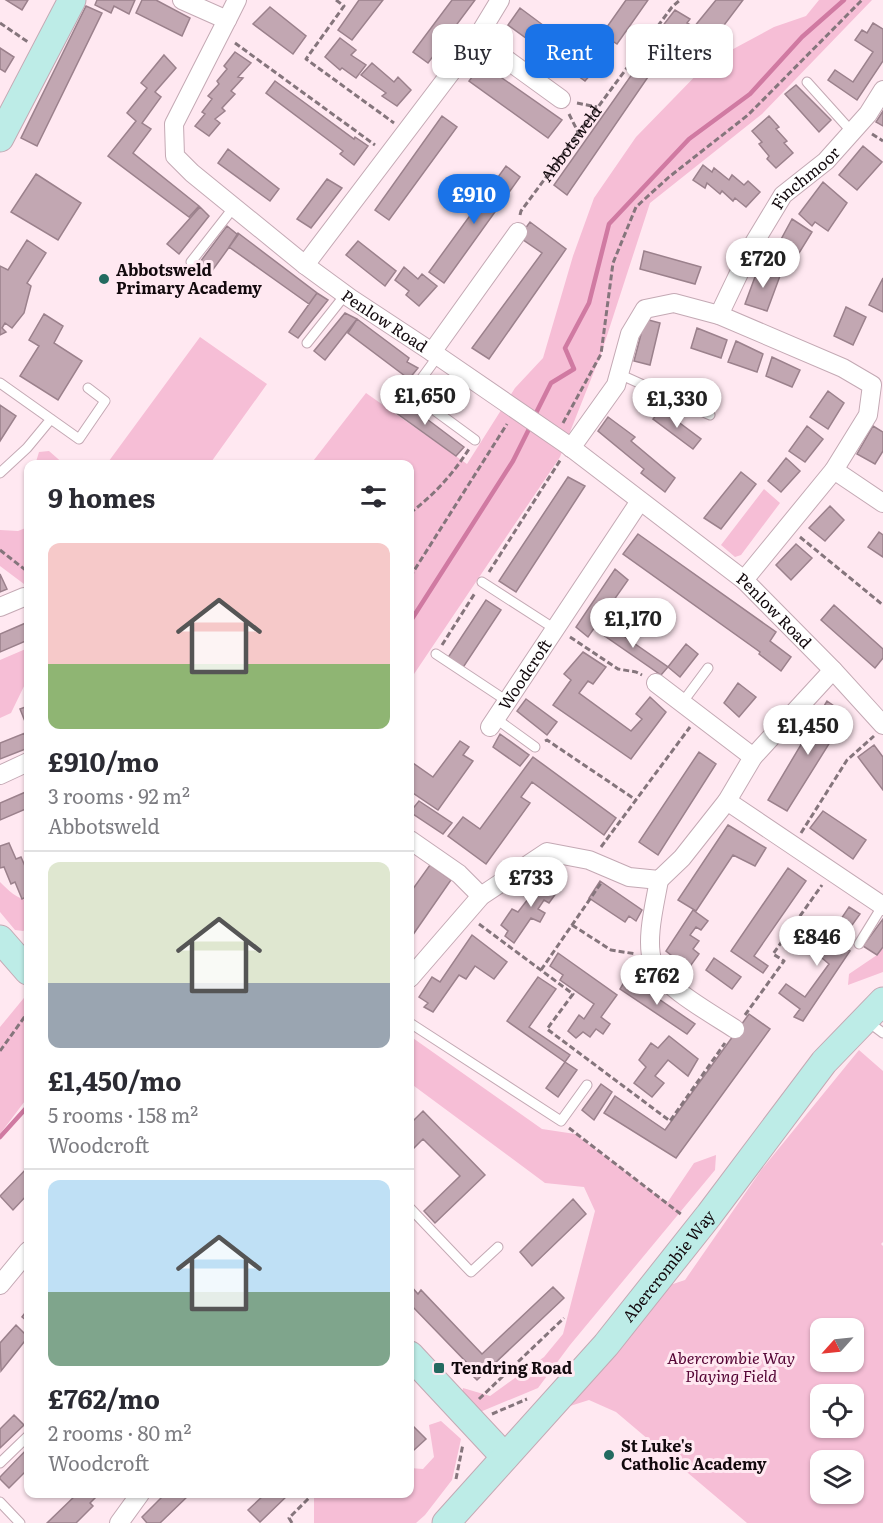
<!DOCTYPE html>
<html lang="en">
<head>
<meta charset="utf-8">
<style>
  :root { --surface:#fff; --page:#f2f2f3; --text:#2b2b33; --muted:#7c7c81; --line:#e1e1e2; --accent:#1a73e8 }
  body { margin:0; font-family:Literata,serif; background:var(--page); color:var(--text); height:100vh; display:flex; flex-direction:column; font-size:22px; white-space:nowrap }
  * { box-sizing:border-box; margin:0 }
  p { font-size:20px; color:var(--muted) }
  .icon { flex:none; width:33px; height:33px; fill:none; stroke:currentColor; stroke-width:2; stroke-linecap:round; stroke-linejoin:round }
  .map { position:relative; flex:1; overflow:hidden }
  .drawer { position:absolute; left:24px; top:460px; width:390px; height:1038px; display:flex; flex-direction:column; background:var(--surface); border-radius:12px; box-shadow:0 2px 4px #0004 }
  .drawer>* { flex:none }
  .hud { position:absolute; left:432px; top:24px; width:360px; height:54px; display:flex; gap:12px }
  .needle { width:39px; rotate:243deg }
  .fabs { position:absolute; left:810px; top:1318px; display:grid; gap:12px }
  .fabs a { display:grid; place-items:center; width:54px; height:54px; border-radius:12px; background:var(--surface); box-shadow:0 2px 4px #0004; font-size:30px }
  .price { position:absolute; translate:-50% -51px; padding:0 14px; border-radius:21px; background:#fff; color:#222; font-size:20px; line-height:39px; filter:drop-shadow(0 2px 3px #0008) }
  .price::after { content:''; position:absolute; left:50%; top:36px; width:18px; height:14px; margin-left:-9px; background:inherit; clip-path:polygon(0 0,100% 0,50% 100%) }
  .price.on { background:var(--accent); color:#fff }
  ul { padding:0; list-style:none }
  li { display:grid; align-content:center; gap:12px; height:318px; padding:0 24px }
  li+li { border-top:2px solid var(--line) }
  li span { display:grid; place-items:center; height:186px; border-radius:12px; color:#555 }
  li>.icon { margin-inline-start:auto }
  span .icon { width:108px; height:108px; fill:#fffc; stroke-width:1 }
  li b { font-size:26px }
  h2 { display:flex; justify-content:space-between; align-items:center; height:72px; padding:0 24px; font-size:26px }
  .chip { padding:0 21px; border-radius:12px; background:var(--surface); box-shadow:0 2px 4px #0004; font-size:21px; line-height:54px }
  .chip.on { background:var(--accent); color:#fff }
  .map>svg:first-child { display:block }
  .green { fill:#f6bed6; fill-rule:evenodd }
  .lines { fill:none; stroke-linecap:round; stroke-linejoin:round }
  .stream { stroke:#d07aa2; stroke-width:4.5 }
  .building { fill:#c2a7b2; stroke:#9b818c; stroke-width:1.5 }
  .lane-casing { stroke:#c4a9b4; stroke-width:11 }
  .street-casing { stroke:#c4a9b4; stroke-width:20 }
  .secondary-casing { stroke:#c4a9b4; stroke-width:29 }
  .path { stroke:#85757c; stroke-width:3; stroke-dasharray:6 3; stroke-linecap:butt }
  .lane { stroke:#fff; stroke-width:9 }
  .street { stroke:#fff; stroke-width:18 }
  .secondary { stroke:#bdece7; stroke-width:27 }
  .poi-dot { fill:#236a60; stroke:#ffe8f1; stroke-width:2 }
  .labels { text-anchor:middle; stroke-width:6; stroke-linejoin:round; paint-order:stroke }
  .street-label { font-size:16px; fill:#12090d; stroke:#ffe8f1 }
  .poi-label { font-size:16px; font-weight:bold; fill:#12090d; stroke:#ffe8f1; text-anchor:start }
  .park-label { font-size:16px; font-style:italic; fill:#540434; stroke:#ffe8f1 }
</style>
</head>
<body>
<div class="map">
<svg width="883" height="1523" viewBox="0 0 883 1523">
  <rect width="100%" height="100%" fill="#ffe8f1"/>
  <path class="green" d="M819,0H872L762,114L650,203L601,354L560,457L410,680V465H310L366,393L467,464L515,388L543,358L573,256L594,198L636,137L709,62L774,27L806,16Z
    M200,337L267,384L209,465H106Z
    M49,451L65,465H35L39,452Z
    M764,489L780,503L741,555L735,557L721,545Z
    M28,527V558L26,563L28,565V587L0,566V530L18,531Z
    M28,648V678L11,713L0,718V660Z
    M0,882C8,890 17,899 28,900V928L23,931L15,930L0,912Z
    M883,946V972L848,985L849,974L877,955Z
    M28,993V1097L0,1134V1027Z
    M410,1036L542,1129L575,1134L667,1203L694,1163L716,1155L715,1170L570,1345L538,1388L480,1412L461,1398L463,1388L490,1396L544,1357L563,1334L595,1211L584,1187L545,1183L410,1083Z
    M859,1050L883,1071V1242L881,1244L883,1246V1523H747L616,1412L589,1400L570,1406L670,1285L685,1280L762,1169ZM820,1329H854V1362H820ZM820,1395H854V1428H820ZM820,1461H854V1494H820Z
    M441,1421L461,1439L452,1480L425,1515L416,1523H314V1494H410V1468L423,1469L434,1457L429,1425Z"/>
  <g class="lines">
    <path class="stream" d="M534,417L551,383L574,369L565,348L589,303L609,224L689,139L750,94L802,37L844,0
      M410,622L513,461L531,425
      M0,1137L28,1106"/>
  </g>
  <path class="building" d="M6,0H28L22,10Z
    M97,0H135L129,14L114,6L111,13L95,5Z
    M142,0H156L190,18L182,36L136,13Z
    M359,0H383L352,40L338,30Z
    M452,0H475L428,63L413,52Z
    M626,0H648L617,44L602,34Z
    M716,0H743L703,53L678,36L676,39L661,28L675,10L690,19L687,23L694,27Z
    M86,6L102,13L37,146L21,138Z
    M270,7L306,36L293,54L253,24Z
    M520,8L598,66L585,81L508,25Z
    M873,23L883,29V61L857,100L828,80L835,70L853,82L873,52L855,40L862,30L867,33Z
    M340,38L356,50L351,55L366,65L356,78L342,68L340,70L325,57Z
    M0,48L14,57L5,72L0,69Z
    M235,52L251,63L238,77L243,78L231,91L235,94L222,108L225,111L215,119L220,123L209,136L195,126L205,114L202,112L212,99L208,96L219,84L217,81L227,69L224,66Z
    M647,53L659,61L567,195L554,185Z
    M164,55L176,68L155,92L161,97L142,123L151,129L133,153L199,206L189,217L108,156L136,121L127,113L147,88L141,83Z
    M372,63L394,82L398,77L411,90L397,106L382,96L386,93L361,75Z
    M482,64L562,120L548,138L469,81Z
    M275,81L354,139L355,137L368,146L354,165L340,154L343,151L266,93Z
    M796,85L831,120L819,132L785,94Z
    M883,111V126L876,122Z
    M442,116L457,127L389,220L375,210Z
    M769,116L779,127L776,129L787,141L784,143L793,153L776,168L767,159L769,156L759,144L762,142L752,131Z
    M863,146L882,162L857,190L839,175Z
    M228,149L279,189L270,201L218,163Z
    M703,165L712,172L714,168L729,180L732,175L744,185L748,181L760,192L746,207L735,198L733,201L722,191L720,194L707,183L705,188L693,180Z
    M506,166L520,177L444,283L429,272Z
    M36,174L81,203L58,240L11,212Z
    M327,179L342,188L311,228L297,219Z
    M823,182L847,203L828,231L815,222L812,226L799,214Z
    M200,207L209,216L179,254L167,244Z
    M792,219L812,232L791,266L772,256Z
    M530,222L566,249L489,359L472,348L542,253L519,237Z
    M227,226L238,235L209,275L197,266Z
    M238,233L317,293L309,304L229,247Z
    M27,240L46,253L27,283L31,286L24,313L12,328L5,323L2,328L6,332L0,335V266L8,270Z
    M358,241L396,271L385,286L346,255Z
    M644,251L701,267L695,284L640,269Z
    M759,266L780,276L767,311L745,304Z
    M404,267L418,279L422,274L437,286L419,306L406,295L409,291L395,280Z
    M883,278V312L869,305Z
    M317,293L328,300L298,338L289,332Z
    M846,307L866,317L853,345L834,336Z
    M345,313L357,319L325,360L314,351Z
    M44,314L63,326L54,343L82,361L58,400L20,376L39,346L29,340Z
    M357,319L409,358L407,362L418,368L409,379L348,333Z
    M645,319L660,323L650,365L634,361Z
    M697,328L727,340L721,358L691,348Z
    M736,341L763,354L757,372L728,362Z
    M772,357L800,370L792,387L766,376Z
    M828,391L844,403L828,429L810,417Z
    M395,395L464,447L456,456L388,407Z
    M0,405L16,416L0,441Z
    M661,409L701,439L693,449L653,419Z
    M608,417L635,437L631,441L675,478L665,492L641,473L644,469L598,431Z
    M807,426L823,439L805,462L789,451Z
    M873,426L883,432V451L875,464L857,454Z
    M786,458L800,471L781,492L768,481Z
    M741,472L756,484L721,529L704,518Z
    M568,477L585,486L516,592L499,581Z
    M830,506L844,520L825,541L809,528Z
    M879,532L883,535V557L868,547Z
    M638,534L776,632L770,641L791,657L781,671L759,654L760,652L623,554Z
    M796,544L812,558L791,580L776,565Z
    M615,569L628,580L588,637L576,627Z
    M0,574L7,589L0,592Z
    M486,600L501,610L462,669L447,659Z
    M834,605L883,649V658L875,668L821,620Z
    M28,622V640L0,652V634Z
    M605,623L668,667L661,675L599,632Z
    M686,644L698,654L680,677L668,667Z
    M583,652L606,667L593,684L588,681L579,693L631,731L642,719L636,714L650,697L666,712L631,759L553,705L571,680L564,674Z
    M738,683L756,697L739,717L724,703Z
    M526,699L557,722L547,735L517,711Z
    M827,701L847,715L787,811L768,800Z
    M28,706V729L20,709Z
    M25,733L28,748L0,759V743Z
    M500,734L529,755L520,766L493,747Z
    M460,741L469,747L463,755L473,761L438,810L410,791V761L433,777Z
    M874,745L883,757V790L858,757Z
    M699,752L716,764L658,855L639,842Z
    M533,757L616,818L604,835L532,782L521,797L530,803L486,864L448,836L463,817L480,829Z
    M28,791V808L0,820V803Z
    M419,801L452,823L443,834L410,812Z
    M823,811L866,840L853,859L810,828Z
    M728,825L766,848L755,866L733,855L696,911L678,900Z
    M9,843L16,859L21,857L28,873V896L22,899L15,882L11,884L4,867L0,868V846Z
    M430,865L451,880L410,939V893Z
    M788,868L806,881L754,956L768,966L763,973L731,951Z
    M548,873L562,885L549,903L544,900L538,909L545,913L540,922L531,918L514,943L505,936L508,931L501,925L512,909L518,912Z
    M600,881L642,910L636,921L629,916L625,922L589,898Z
    M849,907L860,914L845,935L835,928Z
    M693,910L708,921L701,930L696,927L690,935L699,941L693,949L699,954L686,972L670,960L672,956L666,951Z
    M808,919L850,951L803,1021L794,1017L800,1009L779,993L786,984L805,997L829,964L796,936Z
    M883,919V947L877,955L863,946Z
    M472,935L507,962L494,979L475,966L466,979L459,975L433,1012L424,1007L428,1003L419,997L432,977L440,982Z
    M558,953L617,995L601,1017L610,1024L603,1034L596,1029L590,1037L583,1032L576,1038L568,1031L579,1015L584,1019L594,1004L560,980L563,975L550,966Z
    M714,958L741,977L732,989L706,970Z
    M538,977L556,989L529,1027L570,1055L565,1062L507,1021Z
    M627,977L695,1024L687,1034L620,989Z
    M749,1014L770,1029L676,1158L604,1113L615,1096L665,1130Z
    M669,1036L698,1059L688,1076L668,1060L655,1076L664,1083L652,1097L634,1083L646,1067L639,1060L651,1043L658,1048Z
    M565,1062L577,1070L558,1097L546,1088Z
    M601,1084L612,1092L594,1120L582,1110Z
    M423,1111L485,1175L435,1223L424,1211L460,1176L423,1139L410,1152V1124Z
    M28,1167V1194L13,1210L0,1196Z
    M573,1199L586,1214L532,1266L520,1252Z
    M410,1285L418,1294L421,1290L482,1354L553,1287L564,1298L477,1380L467,1370L471,1367L410,1304Z
    M28,1309V1322L22,1317Z
    M16,1325L28,1337L1,1371L0,1343Z
    M14,1415L24,1425L0,1448V1429Z
    M410,1423L426,1439L414,1450L410,1446Z
    M28,1448V1469L9,1488L0,1479V1477Z
    M77,1494H99L90,1503L93,1506L76,1523H47Z
    M165,1494H190L160,1523H147L142,1517Z
    M265,1494H289L260,1522L248,1510Z"/>
  <g class="lines">
    <g class="lane-casing">
      <path id="lane" d="M807,82L852,132
        M191,262L234,207
        M307,343L345,295
        M438,356L411,393L475,440
        M619,374L710,415
        M0,383L79,439L105,401L88,388
        M0,473L27,448L51,419
        M482,582L555,629
        M436,654L507,701
        M682,703L708,668
        M495,718L535,747
        M859,944L883,905
        M867,1021L883,1033
        M410,1023L561,1121L587,1085
        M410,1208L471,1272L498,1247
        M0,1463L28,1436
        M0,1502L20,1523"/>
    </g>
    <g class="street-casing">
      <g id="street">
        <path id="s2" d="M182,0L227,20L174,124L175,156L192,173L305,265L350,298L438,356L569,446L744,580L833,670L883,725"/>
        <path d="M227,20L237,0"/>
        <path d="M477,38L561,99"/>
        <path d="M305,265L477,38L500,0"/>
        <path id="s3" d="M719,315L751,248L783,195L826,161L868,114L883,90"/>
        <path d="M432,352L518,232"/>
        <path d="M571,448L616,385L630,334L645,309L674,303L719,315L843,368L872,385L868,415L834,470L744,580"/>
        <path d="M834,470L883,503"/>
        <path d="M0,607L24,597"/>
        <path d="M656,683L753,757"/>
        <path id="s4" d="M490,727L640,501"/>
        <path d="M0,775L28,762"/>
        <path d="M727,801L883,906"/>
        <path d="M410,840L459,874L481,896"/>
        <path d="M659,880C655,903 645,941 653,963C661,986 714,1015 735,1029"/>
        <path d="M410,978L481,896L547,852L589,860L629,877L659,880L682,858L727,801L753,757L833,670"/>
        <path d="M0,1285L28,1251"/>
        <path d="M119,1523L140,1494"/>
      </g>
    </g>
    <g class="secondary-casing">
      <g id="secondary">
        <path d="M0,138L72,0"/>
        <path d="M0,939L28,971"/>
        <path d="M410,1355L505,1457"/>
        <path id="s5" d="M446,1523L606,1345L709,1215L824,1062L883,1001"/>
      </g>
    </g>
    <g class="path">
      <path d="M336,0L344,6L306,59L394,123"/>
      <path d="M0,23L28,42"/>
      <path d="M235,43L375,145"/>
      <path d="M577,103L597,107"/>
      <path d="M569,114L578,132"/>
      <path d="M872,134L883,141"/>
      <path id="s1" d="M520,215L521,211L672,7L680,0"/>
      <path d="M563,423L601,354L613,263L636,207L669,177L748,115L862,0"/>
      <path d="M410,513C433,496 453,474 469,449"/>
      <path d="M800,537L883,605"/>
      <path d="M0,550L28,572"/>
      <path d="M489,572L561,459"/>
      <path d="M410,577L507,424"/>
      <path d="M570,637L618,669L636,672L642,675"/>
      <path d="M442,645L475,593"/>
      <path d="M545,741L547,740L636,800"/>
      <path d="M801,833L847,760L874,736"/>
      <path d="M601,847L690,727"/>
      <path d="M479,924L573,994L547,1029L670,1121L725,1043"/>
      <path d="M572,925L611,950L636,954"/>
      <path d="M541,970L601,883"/>
      <path d="M745,1015L784,961L773,954L822,885"/>
      <path d="M0,1051L28,1012"/>
      <path d="M569,1128L682,1215"/>
      <path d="M479,1399L564,1318"/>
      <path d="M492,1414L527,1399"/>
      <path d="M456,1479L463,1444"/>
      <path d="M292,1523L289,1518L313,1494"/>
    </g>
    <use href="#lane" class="lane"/>
    <use href="#street" class="street"/>
    <use href="#secondary" class="secondary"/>
  </g>
  <g class="poi-dot">
    <circle cx="104" cy="279" r="6"/>
    <rect x="433" y="1362" width="12" height="12" rx="3"/>
    <circle cx="609" cy="1455" r="6"/>
  </g>
  <g class="labels">
    <g class="street-label">
      <text dy="6" stroke="none"><textPath href="#s1" startOffset="88">Abbotsweld</textPath></text>
      <text dy="6" stroke="none"><textPath href="#s3" startOffset="164">Finchmoor</textPath></text>
      <text dy="6" stroke="none"><textPath href="#s2" startOffset="465">Penlow Road</textPath></text>
      <text dy="6" stroke="none"><textPath href="#s2" startOffset="951">Penlow Road</textPath></text>
      <text dy="6" stroke="none"><textPath href="#s4" startOffset="63">Woodcroft</textPath></text>
      <text dy="6" stroke="none"><textPath href="#s5" startOffset="340">Abercrombie Way</textPath></text>
    </g>
    <g class="poi-label">
      <text x="116" y="276">Abbotsweld<tspan x="116" dy="18">Primary Academy</tspan></text>
      <text x="451" y="1374">Tendring Road</text>
      <text x="621" y="1452">St Luke's<tspan x="621" dy="18">Catholic Academy</tspan></text>
    </g>
    <g class="park-label">
      <text x="731" y="1364">Abercrombie Way<tspan x="731" dy="18">Playing Field</tspan></text>
    </g>
  </g>
</svg>
<div class="fabs">
<a><svg class="needle" viewBox="-14 -14 28 28"><path d="M0-13l5 13h-10z" fill="#e53935"/><path d="M0 13l5-13h-10z" fill="#7c7c81"/></svg></a>
<a><svg class="icon" aria-label="locate" viewBox="0 0 24 24"><circle cx="12" cy="12" r="6"/><path d="M12 2v4M12 18v4M2 12h4M18 12h4"/></svg></a>
<a><svg class="icon" aria-label="layers" viewBox="0 0 24 24"><path d="M12 4l9 5-9 5-9-5zM3 14l9 5 9-5"/></svg></a>
</div>
<b class="price on" style="left:474px;top:225px">£910</b>
<b class="price" style="left:763px;top:289px">£720</b>
<b class="price" style="left:425px;top:426px">£1,650</b>
<b class="price" style="left:677px;top:429px">£1,330</b>
<b class="price" style="left:633px;top:649px">£1,170</b>
<b class="price" style="left:808px;top:756px">£1,450</b>
<b class="price" style="left:531px;top:908px">£733</b>
<b class="price" style="left:817px;top:967px">£846</b>
<b class="price" style="left:657px;top:1006px">£762</b>
<div class="hud">
<a class="chip">Buy</a>
<a class="chip on">Rent</a>
<a class="chip">Filters</a>
</div>
<section class="drawer">
<h2>9 homes<svg class="icon" aria-label="filters" viewBox="0 0 24 24"><path d="M4 7h16M4 17h16"/><circle cx="9" cy="7" r="2"/><circle cx="15" cy="17" r="2"/></svg></h2>
<ul>
<li><span style="background:linear-gradient(#f6c9c9 65%,#8fb573 0)"><svg class="icon" aria-label="home" viewBox="0 0 24 24"><path d="M3 11l9-7 9 7M6 9v11h12V9"/></svg></span><div><b>£910/mo</b><p>3 rooms · 92 m²</p><p>Abbotsweld</p></div></li>
<li><span style="background:linear-gradient(#dfe7d0 65%,#9aa5b1 0)"><svg class="icon" aria-label="home" viewBox="0 0 24 24"><path d="M3 11l9-7 9 7M6 9v11h12V9"/></svg></span><div><b>£1,450/mo</b><p>5 rooms · 158 m²</p><p>Woodcroft</p></div></li>
<li><span style="background:linear-gradient(#bfe0f5 60%,#7fa58c 0)"><svg class="icon" aria-label="home" viewBox="0 0 24 24"><path d="M3 11l9-7 9 7M6 9v11h12V9"/></svg></span><div><b>£762/mo</b><p>2 rooms · 80 m²</p><p>Woodcroft</p></div></li>
</ul>
</section>
</div>
</body>
</html>
